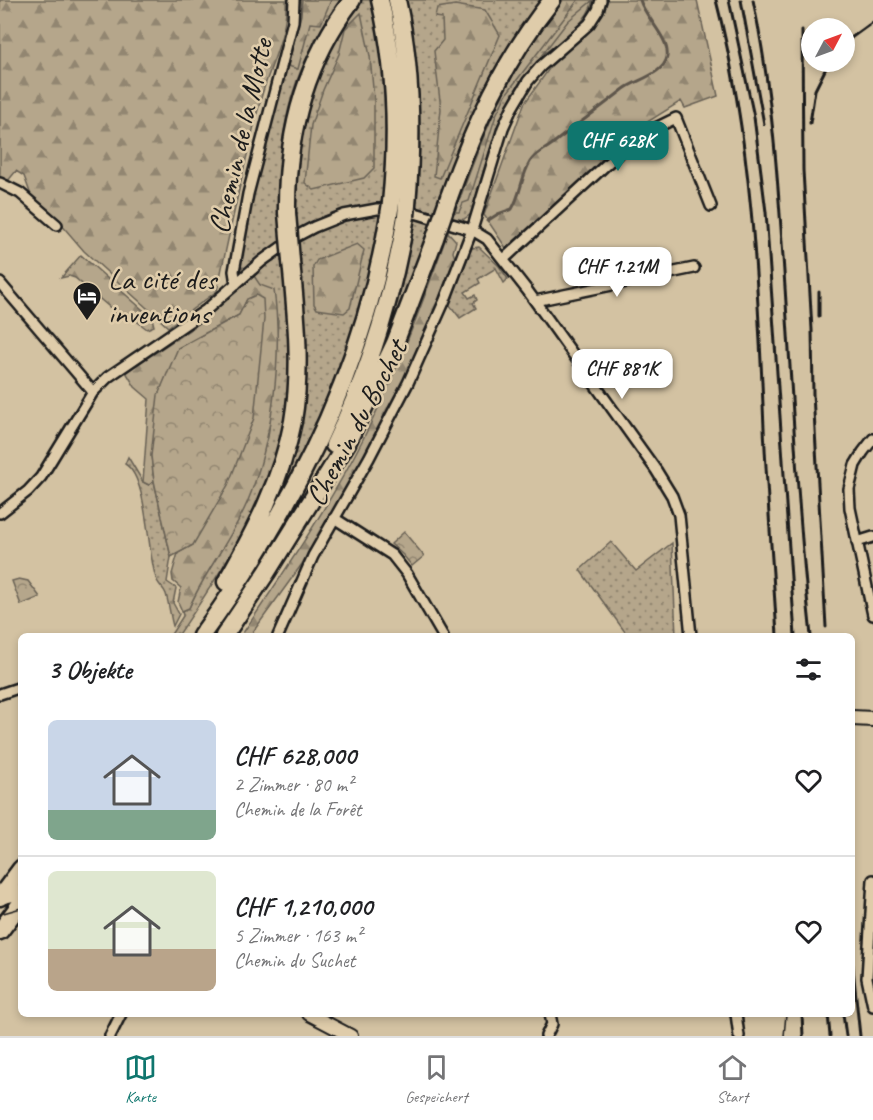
<!DOCTYPE html>
<html lang="de">
<head>
<meta charset="utf-8">
<style>
  :root { --surface:#fff; --page:#f2f2f2; --text:#202124; --muted:#757577; --line:#e0e0e0; --accent:#0f766e }
  body { margin:0; font-family:Caveat,sans-serif; background:var(--page); color:var(--text); height:100vh; display:flex; flex-direction:column; font-size:22px; white-space:nowrap }
  * { box-sizing:border-box; margin:0 }
  p { font-size:20px; color:var(--muted) }
  .icon { flex:none; width:33px; height:33px; fill:none; stroke:currentColor; stroke-width:2; stroke-linecap:round; stroke-linejoin:round }
  .map { position:relative; flex:1; overflow:hidden }
  .panel { position:absolute; left:18px; top:633px; width:837px; height:384px; display:flex; flex-direction:column; background:var(--surface); border-radius:9px; box-shadow:0 3px 9px #0003 }
  .panel>* { flex:none }
  .needle { width:39px; rotate:49deg }
  .tools { position:absolute; left:801px; top:18px; display:grid; gap:12px }
  .tools a { display:grid; place-items:center; width:54px; height:54px; border-radius:50%; background:var(--surface); box-shadow:0 3px 9px #0003; font-size:30px }
  .price { position:absolute; translate:-50% -51px; padding:0 14px; border-radius:12px; background:#fff; color:#222; font-size:20px; line-height:39px; filter:drop-shadow(0 2px 3px #0008) }
  .price::after { content:''; position:absolute; left:50%; top:36px; width:18px; height:14px; margin-left:-9px; background:inherit; clip-path:polygon(0 0,100% 0,50% 100%) }
  .price.on { background:var(--accent); color:#fff }
  ul { padding:0; list-style:none }
  li { display:flex; align-items:center; gap:18px; height:150px; padding:0 30px }
  li+li { border-top:2px solid var(--line) }
  li span { display:grid; place-items:center; flex:none; width:168px; height:120px; border-radius:9px; color:#555 }
  li>.icon { margin-inline-start:auto }
  span .icon { width:72px; height:72px; fill:#fffc; stroke-width:1 }
  li b { font-size:26px }
  h2 { display:flex; justify-content:space-between; align-items:center; height:72px; padding:0 30px; font-size:26px }
  .dock { display:flex; justify-content:space-around; align-items:center; height:84px; border-top:2px solid var(--line); background:var(--surface); font-size:16px; color:var(--muted) }
  .dock a { display:grid; justify-items:center; gap:3px }
  .dock .on { color:var(--accent) }
  .map>svg:first-child { display:block }
  .grass { fill:url(#grass-dots); stroke:#686154; stroke-width:1.5 }
  .forest { fill:url(#forest-firs); stroke:#686154; stroke-width:1.5 }
  .park { fill:url(#park-crowns); stroke:#686154; stroke-width:1.5 }
  .lines { fill:none; stroke-linecap:round; stroke-linejoin:round }
  .stream { stroke:#5e574c; stroke-width:3 }
  .minor-casing { stroke:#1c1c1c; stroke-width:14 }
  .tertiary-casing { stroke:#1c1c1c; stroke-width:16 }
  .secondary-casing { stroke:#1c1c1c; stroke-width:18 }
  .motorway-casing { stroke:#1c1c1c; stroke-width:21 }
  .minor { stroke:#dfccaa; stroke-width:9 }
  .tertiary { stroke:#dfccaa; stroke-width:12 }
  .secondary { stroke:#dfccaa; stroke-width:14 }
  .motorway { stroke:#dfccaa; stroke-width:16 }
  .tram { stroke:#1c1c1c; stroke-width:1.5 }
  .rail { stroke:#1c1c1c; stroke-width:3 }
  .motorway-bridge-casing { stroke:#1c1c1c; stroke-width:21; stroke-linecap:butt }
  .motorway-bridge { stroke:#dfccaa; stroke-width:16 }
  .labels { text-anchor:middle; stroke-width:5; stroke-linejoin:round; paint-order:stroke }
  .street-label { font-size:30px; fill:#1c1c1c; stroke:#dfccaa }
  .poi-label { font-size:30px; fill:#1c1c1c; stroke:#dfccaa; text-anchor:start }
</style>
</head>
<body>
<div class="map">
<svg width="873" height="1036" viewBox="0 0 873 1036">
  <defs>
    <pattern id="grass-dots" width="8" height="8" patternUnits="userSpaceOnUse" patternTransform="scale(1.5)"><rect width="8" height="8" fill="#b5a68b"/><path d="M2 2h.1M6 6h.1" fill="none" stroke="#928671" stroke-width="1.8" stroke-linecap="round"/></pattern>
    <pattern id="forest-firs" width="22" height="20" patternUnits="userSpaceOnUse" patternTransform="scale(1.5)"><rect width="22" height="20" fill="#b5a68b"/><path d="M5 1l3.5 6h-7zM16 11l3.5 6h-7z" fill="#928671"/></pattern>
    <pattern id="park-crowns" width="20" height="18" patternUnits="userSpaceOnUse" patternTransform="scale(1.5)"><rect width="20" height="18" fill="#b5a68b"/><path d="M2 6a3 3 0 1 1 6 0M12 15a3 3 0 1 1 6 0" fill="none" stroke="#928671"/></pattern>
  </defs>
  <rect width="100%" height="100%" fill="#d3c2a2"/>
  <filter id="ink" filterUnits="userSpaceOnUse"><feTurbulence type="fractalNoise" baseFrequency=".0167" numOctaves="2"/><feDisplacementMap in="SourceGraphic" scale="12" xChannelSelector="R" yChannelSelector="G"/><feConvolveMatrix kernelMatrix="1 2 1 2 8 2 1 2 1" color-interpolation-filters="sRGB"/></filter>
  <g filter="url(#ink)">
    <path class="grass" d="M299,0H348C338,13 326,26 317,40C281,95 275,177 280,241L245,270L239,265L252,195L298,18Z
      M360,0H372C386,72 388,132 382,205C350,206 322,214 294,232L293,211L302,119L330,46Z
      M406,0H544L437,213L415,207C424,138 420,68 406,0Z
      M561,0H596C588,34 537,54 519,84C494,123 484,171 471,214L464,219L451,220C476,139 507,67 561,0Z
      M381,214C364,318 326,413 276,505L274,504L288,471L295,243L341,221Z
      M414,218L434,223L406,300L386,342L402,284Z
      M479,247L499,266L508,279L504,283L496,268L478,279L480,283L465,292L469,298L475,295L477,300L473,303L476,308L460,318L449,304L472,248Z
      M281,253C286,308 294,365 284,421C270,501 222,570 178,636H170L183,616L182,611L189,608L201,582L246,504L268,437L274,387L278,320L254,276Z
      M128,457L143,482L149,485L154,481L171,557L167,582L176,588L173,603L179,614L173,626C170,615 169,604 166,594C164,588 158,585 156,578C147,553 148,477 125,464Z
      M611,542L636,571L672,543L676,636H628L580,570Z"/>
    <path class="forest" d="M0,0H286C288,34 270,65 261,98C244,162 231,227 217,291L168,327L84,251L60,223L32,198L24,176L16,171L7,182L0,177Z
      M302,0H331L321,24L310,23L298,69L288,66L301,15Z
      M563,0H578L507,93L496,115L469,201L463,203L459,212H455C484,131 509,68 563,0Z
      M593,0C588,24 559,42 541,56L568,21Z
      M608,0H697L718,96L685,108L681,101L644,124L506,248L484,215L524,104L551,66L586,35L602,15Z
      M455,5L485,10L500,35L440,178L434,176L441,109L434,51L443,40L442,18L435,17L437,8Z
      M361,13L370,56L374,99V168L364,178L314,190L305,183L311,125L323,90L339,54L345,29Z
      M448,232L456,241L453,252L455,258L422,340L393,403L364,457L302,564L250,636H241C284,572 328,508 363,439C397,372 423,302 448,232Z
      M357,244L364,250L350,308L344,313L317,309L314,304L313,267L317,260Z
      M81,255L152,318L154,326L147,329L131,317L127,322L75,278L69,276L61,278Z
      M254,276L260,285L274,290C283,355 273,441 247,503C231,540 205,571 189,608L182,611L178,602L181,588L173,581L172,574L178,553L193,545L247,299L239,315L178,348L151,455L154,481L149,485L143,482L149,399L135,387L126,372L200,323Z"/>
    <path class="park" d="M256,295L263,299L264,319L254,418L228,485L193,545L171,557L154,481L151,456L158,395L178,348L239,315L247,299Z
      M404,532L424,556L412,566L403,555L391,544Z
      M19,579L28,581L40,597L21,605L12,581Z"/>
    <g class="lines">
      <path class="stream" d="M487,221L498,214L512,209C521,194 521,177 530,162C535,154 543,151 551,145C575,126 600,108 624,89C636,80 664,74 667,57C670,38 645,18 640,0"/>
      <g class="minor-casing">
        <path id="minor" d="M0,183L20,193L57,225
          M405,210L472,230L487,239L527,290L656,470L672,496L679,515L691,636
          M504,259L635,138L676,118L711,206
          M0,283L93,392
          M236,284L234,271L248,194L293,21L294,0
          M535,301L694,268
          M873,439L863,452L855,465L849,489L850,508L873,615
          M0,513L28,491L41,477L93,392L108,377L206,310L262,261L297,236L314,227L344,215L377,209H391
          M334,518L392,555L407,574L443,636
          M857,542L873,537
          M278,636L313,556L369,458L408,383L445,300L472,230L503,128L512,108L528,81L541,66L589,24L598,10L601,0
          M0,694L21,687
          M873,880L867,978L873,1006
          M736,1014L739,1036
          M110,1036L121,1014
          M546,1036L552,1024L550,1014"/>
      </g>
      <g class="tertiary-casing">
        <path id="tertiary" d="M309,1014L351,1036"/>
      </g>
      <g class="secondary-casing">
        <path id="secondary" d="M852,718L873,719
          M0,897L21,892"/>
      </g>
      <g class="motorway-casing">
        <path id="motorway" d="M380,0C396,67 398,135 391,203
          M397,0C412,67 413,136 407,205
          M449,197C474,126 504,60 552,0
          M287,213C286,136 305,62 352,0
          M334,445C369,372 393,296 406,216
          M226,582C255,531 282,479 293,421C302,369 296,314 291,261
          M201,636C293,510 364,370 389,215
          M224,636L267,572L347,443L395,343L435,238
          M0,897L21,869
          M0,931L21,903"/>
      </g>
      <use href="#minor" class="minor"/>
      <use href="#tertiary" class="tertiary"/>
      <use href="#secondary" class="secondary"/>
      <use href="#motorway" class="motorway"/>
      <path class="tram" d="M0,914L21,908
        M784,1036L786,1014"/>
      <path class="rail" d="M716,0C752,139 758,285 764,428C767,497 773,567 777,636
        M729,0L754,117L766,212L795,636
        M741,0L764,124
        M753,0C772,90 778,181 784,272C792,393 798,515 811,636
        M802,30L803,170L812,330L813,394L826,627
        M844,43L873,22
        M810,123L815,90L829,62
        M819,316V292
        M852,959L860,1036
        M802,1014L803,1036
        M828,1014L830,1036
        M843,1014L846,1036"/>
      <g class="motorway-bridge-casing">
        <path id="motorway-bridge" d="M287,213L291,261
          M389,215L391,203
          M406,216L407,205
          M435,238L449,197"/>
      </g>
      <use href="#motorway-bridge" class="motorway-bridge"/>
    </g>
  </g>
  <defs>
    <g id="hotel-pin" transform="scale(1.5)"><path d="M0 17L-7.5 6A9.5 9.5 0 1 1 7.5 6Z" fill="#1c1c1c" stroke="#dfccaa"/><path d="M-6-4.5h1.5V1H6V5H4.5V3h-9V5H-6ZM-4 0a1.8 1.8 0 1 1 3.6 0ZM.5 0V-2.5h3Q6-2.5 6 0Z" fill="#fff"/></g>
  </defs>
  <g fill-rule="evenodd">
    <use href="#hotel-pin" x="87" y="296"/>
  </g>
  <g class="labels">
    <g class="street-label">
      <text transform="translate(240 136) rotate(-77)" y="10">Chemin de la Motte</text>
      <text transform="translate(356 423) rotate(-62)" y="10">Chemin du Bochet</text>
    </g>
    <g class="poi-label">
      <text x="108" y="289">La cité des<tspan x="108" dy="34">inventions</tspan></text>
    </g>
  </g>
</svg>
<div class="tools">
<a><svg class="needle" viewBox="-14 -14 28 28"><path d="M0-13l5 13h-10z" fill="#e53935"/><path d="M0 13l5-13h-10z" fill="#757577"/></svg></a>
</div>
<b class="price on" style="left:618px;top:172px">CHF 628K</b>
<b class="price" style="left:617px;top:298px">CHF 1.21M</b>
<b class="price" style="left:622px;top:400px">CHF 881K</b>
<section class="panel">
<h2>3 Objekte<svg class="icon" aria-label="filters" viewBox="0 0 24 24"><path d="M4 7h16M4 17h16"/><circle cx="9" cy="7" r="2"/><circle cx="15" cy="17" r="2"/></svg></h2>
<ul>
<li><span style="background:linear-gradient(#c9d6e8 75%,#7fa58c 0)"><svg class="icon" aria-label="home" viewBox="0 0 24 24"><path d="M3 11l9-7 9 7M6 9v11h12V9"/></svg></span><div><b>CHF 628,000</b><p>2 Zimmer · 80 m²</p><p>Chemin de la Forêt</p></div><svg class="icon" aria-label="heart" viewBox="0 0 24 24"><path d="M12 20l-8-8c-3-5 5-10 8-4 3-6 11-1 8 4z"/></svg></li>
<li><span style="background:linear-gradient(#dfe7d0 65%,#b9a48a 0)"><svg class="icon" aria-label="home" viewBox="0 0 24 24"><path d="M3 11l9-7 9 7M6 9v11h12V9"/></svg></span><div><b>CHF 1,210,000</b><p>5 Zimmer · 163 m²</p><p>Chemin du Suchet</p></div><svg class="icon" aria-label="heart" viewBox="0 0 24 24"><path d="M12 20l-8-8c-3-5 5-10 8-4 3-6 11-1 8 4z"/></svg></li>
</ul>
</section>
</div>
<nav class="dock">
<a class="on"><svg class="icon" aria-label="map" viewBox="0 0 24 24"><path d="M3 6l6-2 6 2 6-2v14l-6 2-6-2-6 2zM9 4v14M15 6v14"/></svg>Karte</a>
<a><svg class="icon" aria-label="saved" viewBox="0 0 24 24"><path d="M7 4h10v16l-5-4-5 4z"/></svg>Gespeichert</a>
<a><svg class="icon" aria-label="home" viewBox="0 0 24 24"><path d="M3 11l9-7 9 7M6 9v11h12V9"/></svg>Start</a>
</nav>
</body>
</html>
